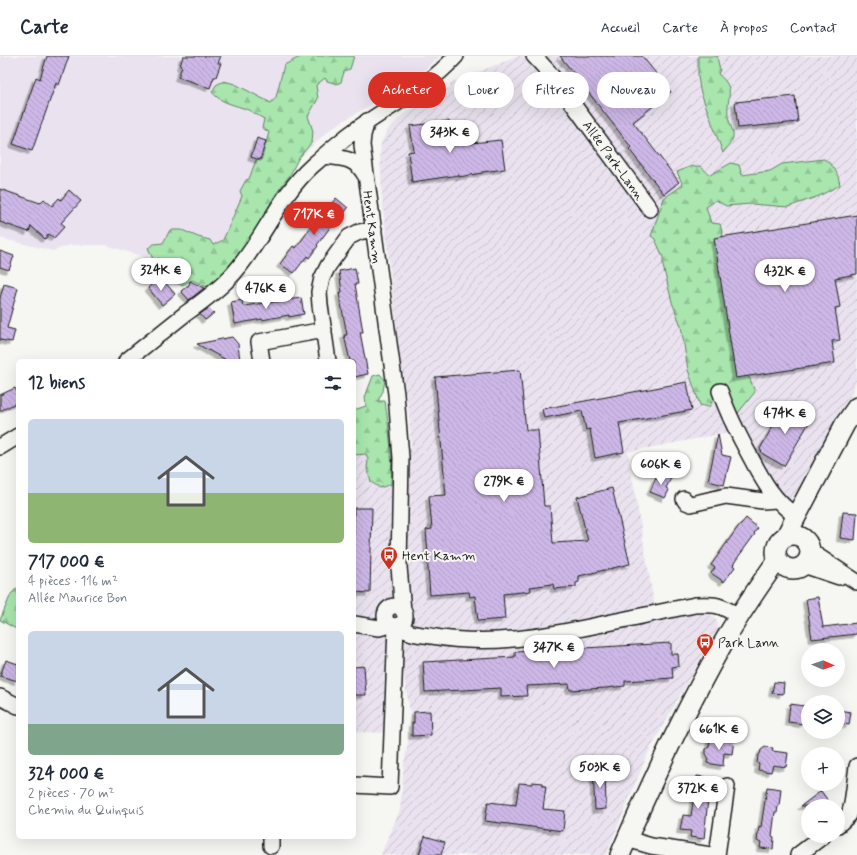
<!DOCTYPE html>
<html lang="fr">
<head>
<meta charset="utf-8">
<style>
  :root { --surface:#fff; --page:#f6f6f7; --text:#1f2937; --muted:#747a83; --line:#e0e1e3; --accent:#d93025 }
  body { margin:0; font-family:Mynerve,sans-serif; background:var(--page); color:var(--text); height:100vh; display:flex; flex-direction:column; font-size:15px; white-space:nowrap }
  * { box-sizing:border-box; margin:0 }
  p { font-size:13px; color:var(--muted) }
  .icon { flex:none; width:22px; height:22px; fill:none; stroke:currentColor; stroke-width:2; stroke-linecap:round; stroke-linejoin:round }
  .map { position:relative; flex:1; overflow:hidden }
  .drawer { position:absolute; left:16px; top:303px; width:340px; height:480px; display:flex; flex-direction:column; background:var(--surface); border-radius:6px; box-shadow:0 4px 16px #0002 }
  .drawer>* { flex:none }
  .guide { position:absolute; left:368px; top:16px; width:380px; height:36px; display:flex; gap:8px }
  .needle { width:26px; rotate:92deg }
  .fabs { position:absolute; left:801px; top:587px; display:grid; gap:8px }
  .fabs a { display:grid; place-items:center; width:44px; height:44px; border-radius:50%; background:var(--surface); box-shadow:0 4px 16px #0002; font-size:20px }
  .price { position:absolute; translate:-50% -34px; padding:0 9px; border-radius:14px; background:#fff; color:#222; font-size:13px; line-height:26px; filter:drop-shadow(0 1px 2px #0008) }
  .price::after { content:''; position:absolute; left:50%; top:24px; width:12px; height:9px; margin-left:-6px; background:inherit; clip-path:polygon(0 0,100% 0,50% 100%) }
  .price.current { background:var(--accent); color:#fff }
  ul { padding:0; list-style:none }
  li { display:grid; align-content:center; gap:8px; height:212px; padding:0 12px }
  li span { display:grid; place-items:center; height:124px; border-radius:6px; color:#555 }
  li>.icon { margin-inline-start:auto }
  span .icon { width:72px; height:72px; fill:#fffc; stroke-width:1 }
  li b { font-size:17px }
  h2 { display:flex; justify-content:space-between; align-items:center; height:48px; padding:0 12px; font-size:17px }
  .pill { padding:0 14px; border-radius:18px; background:var(--surface); box-shadow:0 4px 16px #0002; font-size:14px; line-height:36px }
  .pill.current { background:var(--accent); color:#fff }
  header { display:flex; align-items:center; gap:24px; box-sizing:border-box; height:56px; padding:0 20px; background:var(--surface); border-bottom:1px solid var(--line) }
  header strong { font-size:19px }
  nav { display:flex; gap:22px; margin-inline-start:auto; font-size:14px }
  .map>svg:first-child { display:block }
  .built { fill:#eae3ef }
  .industrial { fill:url(#industrial-furrows) }
  .forest { fill:url(#forest-firs); stroke:#628165 }
  .building { fill:url(#building-back-hatch); stroke:#1c1c1c; filter:url(#shadow) }
  .lines { fill:none; stroke-linecap:round; stroke-linejoin:round }
  .minor-casing { stroke:#1c1c1c; stroke-width:18 }
  .tertiary-casing { stroke:#1c1c1c; stroke-width:22 }
  .minor { stroke:#f6f6f2; stroke-width:15 }
  .tertiary { stroke:#f6f6f2; stroke-width:19 }
  .labels { text-anchor:middle; stroke-width:4; stroke-linejoin:round; paint-order:stroke }
  .street-label { font-size:13px; fill:#1c1c1c; stroke:#f6f6f2 }
  .poi-label { font-size:13px; fill:#1c1c1c; stroke:#f6f6f2; text-anchor:start }
</style>
</head>
<body>
<header>
<strong>Carte</strong>
<nav><a>Accueil</a><a>Carte</a><a>À propos</a><a>Contact</a></nav>
</header>
<div class="map">
<svg width="857" height="799" viewBox="0 0 857 799">
  <defs>
    <pattern id="industrial-furrows" width="10" height="10" patternUnits="userSpaceOnUse"><rect width="10" height="10" fill="#eae3ef"/><path d="M-1 1l2-2M0 10L10 0M9 11l2-2" fill="none" stroke="#c8c2cc"/></pattern>
    <pattern id="forest-firs" width="22" height="20" patternUnits="userSpaceOnUse"><rect width="22" height="20" fill="#a8e6ae"/><path d="M5 1l3.5 6h-7zM16 11l3.5 6h-7z" fill="#90c595"/></pattern>
    <pattern id="building-back-hatch" width="6" height="6" patternUnits="userSpaceOnUse"><rect width="6" height="6" fill="#cdb7e7"/><path d="M-1 5l2 2M0 0l6 6M5-1l2 2" fill="none" stroke="#af9dc6"/></pattern>
    <filter id="shadow"><feDropShadow dx="-3.5" dy="3.5" stdDeviation="0" flood-color="#0004"/></filter>
  </defs>
  <rect width="100%" height="100%" fill="#f6f6f2"/>
  <filter id="ink" filterUnits="userSpaceOnUse"><feTurbulence type="fractalNoise" baseFrequency=".025" numOctaves="2"/><feDisplacementMap in="SourceGraphic" scale="8" xChannelSelector="R" yChannelSelector="G"/><feConvolveMatrix kernelMatrix="1 2 1 2 8 2 1 2 1" color-interpolation-filters="sRGB"/></filter>
  <g filter="url(#ink)">
    <path class="built" d="M0,0H440L412,25L333,71L315,87L286,116L216,221L204,232L141,200L106,189H70L53,195L0,182Z"/>
    <path class="industrial" d="M519,0H857V323L853,335L795,443L789,446L774,428L765,413L746,373L628,396L657,565L706,556L714,561L718,566L717,575L679,641L647,699L606,799H385L381,798L400,754L404,707L412,667L400,599L386,677L354,676V397L411,394L409,358L401,310L382,144L380,99L381,87L388,73L403,59L450,31V27Z"/>
    <path class="forest" d="M302,0H354L350,13L344,16L341,26L337,28L327,25L325,22L316,29L318,43L308,60L313,75L312,86L298,103L291,117L274,141L247,189L221,219L209,232L192,224L182,229C160,222 157,212 148,192L154,188L163,187L170,174H182L198,181L210,184L213,189L223,184L242,140L240,135L246,124L249,123L256,104L261,105L269,76L262,72L264,63C257,59 250,54 243,52C231,48 220,46 212,36L216,29L224,25L235,28L271,47L276,41L284,9Z
      M698,0H718L717,1L720,14L718,18C737,33 726,41 728,60C729,67 734,75 733,81C732,87 726,92 723,97L700,34L698,20Z
      M824,103C834,109 838,117 840,129L819,140L788,151L751,148L726,150L716,144L706,151L711,167L720,168L727,196L741,314L750,323L755,336L734,362L727,346L714,342L709,351L700,349L688,314L681,270L672,246L663,210V201L655,183L651,180L664,142L683,129L677,116L689,111L700,110L710,119L731,107L739,109L742,119L770,115L782,108Z
      M380,318L385,324L383,335L378,345H385C389,373 393,400 391,428L380,432L371,426L367,412L368,403L366,398L354,399V354L366,350L365,341L373,320Z
      M18,531V574L0,564L11,538Z"/>
    <path class="building" d="M47,0H69L59,29L56,27L32,95L13,88L36,21L40,23Z
      M183,0H221L218,7H221L216,21H214L210,32L178,21L182,11L180,10Z
      M560,0H642L671,36L633,66L679,126L664,138L629,93L631,91Z
      M795,40L798,66L738,72L735,46Z
      M449,65L452,89L501,84L505,113L482,116V117L459,121V119L412,126L408,96L414,95L410,70Z
      M257,82L266,85L260,104L251,101Z
      M0,133L40,147L44,143L52,150L59,142L61,144L69,134L81,145L61,167L65,170L54,182L49,178L45,183L31,170L29,176L0,166Z
      M336,142L348,152L339,164L337,162L317,189L318,190L309,202L307,200L294,217L280,208L293,190L296,192L312,170L311,169L320,157L323,159Z
      M857,159V218L835,222L840,251L835,252L840,284L832,285L835,307L736,322L714,182Z
      M0,195L14,200L9,214L0,211Z
      M355,212L358,228H355L363,276H360L368,318L354,321V305H350L344,279H347L339,237L342,236L339,215Z
      M163,224L175,238L162,249L148,232L155,225L157,228Z
      M190,225L204,232L189,244L181,235L189,229Z
      M4,228L18,232L7,272L15,274L12,286L0,284V242Z
      M301,242L304,258L289,261V259L262,264V263L235,268L231,246L242,244L243,250Z
      M209,252L214,257L205,264L200,258Z
      M232,281L238,288L240,305H228L197,288Z
      M520,314L526,374H538L544,450H550L553,487L588,485L577,441L612,432L630,508L579,520V526L576,527V531L554,533L553,528L530,531L531,535L503,538L505,563L478,565L475,540L470,541L469,536L430,539L427,498L428,497L426,474L432,473L429,440L446,439L435,321Z
      M687,326L692,354L619,367L624,396L595,402L590,373L586,374L582,355L544,362L542,353Z
      M15,332L18,338V346L0,355V339Z
      M785,348L811,363L784,410L763,398L760,393Z
      M718,378L722,399L731,401L724,429L708,425Z
      M660,417L671,422L666,432L669,434L665,442L650,436L656,421L657,422Z
      M354,452H372L370,537L354,536Z
      M843,456L857,457L855,484L840,482Z
      M746,462L758,472L754,477L755,478L736,504L733,509L735,511L724,526L711,517L715,512L711,509L740,468H741Z
      M818,541L823,571L857,567V578L812,583L806,543Z
      M671,587V598H678L679,610L672,611L673,622L625,625V630L606,632L570,634L569,628L526,630L527,640L501,641V632L425,636L423,606L515,601V596Z
      M6,604L18,608V625L0,620Z
      M364,610L366,639H354V611Z
      M774,626L784,627L783,638L772,637Z
      M790,648L805,650L803,668L788,666Z
      M838,654L851,656L849,669L838,667Z
      M430,655L431,679L412,680V667H414V656Z
      M710,683L734,684L732,698L724,697L723,710L707,707L708,701L706,698V693L709,691Z
      M765,691L773,692L772,695L788,697L786,711L773,709L771,716L758,714L759,708L757,707L758,700L760,698L761,694Z
      M605,712L606,753L595,754L593,713Z
      M697,720L710,722L704,783L690,781L691,775L680,774L683,759L691,760Z
      M532,726L543,727V730H546L543,753L565,755L563,775L485,765L488,746L516,749L519,727L532,728Z
      M767,731L781,733L779,750H778L777,757L775,756L772,780L774,781L773,793L760,792L761,786L757,785L759,770L761,771Z
      M821,735L832,750H801Z
      M425,780L445,786L441,799H419Z"/>
    <g class="lines">
      <g class="minor-casing">
        <path id="minor" d="M534,0L547,14L570,44L650,153
          M367,65L363,79L362,89L396,338L401,402L399,511L403,555
          M323,100C342,102 355,101 365,119
          M126,305C146,289 165,274 185,258C202,246 220,233 234,217C263,184 279,140 312,110C330,94 348,78 369,65C400,44 430,29 456,0
          M262,305L259,286L324,274
          M328,305L320,249L319,236L322,222L328,210L349,181L359,176L374,173
          M720,335C728,359 739,380 751,402C763,425 774,445 796,460
          M0,391L18,380
          M684,443L686,446L691,448L726,440L763,445L776,444
          M810,495L857,526
          M803,509L839,521
          M385 560a10 10 0 1 1 20 0a10 10 0 1 1-20 0Z
          M354,568L379,572L391,569
          M398,569C410,579 417,578 431,580C488,591 547,580 603,568C633,562 664,555 695,549C717,548 720,549 739,560
          M0,641L18,650
          M354,729L390,731L396,570
          M838,769L849,759L852,748L857,710
          M627,783L651,790L711,799
          M271,790V781
          M717,799L727,730
          M798,799L823,780"/>
      </g>
      <g class="tertiary-casing">
        <path id="tertiary" d="M776 496a17 17 0 1 1 34 0a17 17 0 1 1-34 0Z
          M786,480L845,368L857,351
          M620,799C652,725 686,651 726,582C742,554 760,529 778,503"/>
      </g>
      <use href="#minor" class="minor"/>
      <use href="#tertiary" class="tertiary"/>
    </g>
  </g>
  <defs>
    <g id="bus-pin" transform="scale(0.9)"><path d="M0 17L-7.5 6A9.5 9.5 0 1 1 7.5 6Z" fill="#c8321e" stroke="#f6f6f2"/><path d="M-5-6H5V4H4V6H2V4H-2V6H-4V4H-5ZM-3.5-4V0h7V-4ZM-3.5 1.2v1.5H-2V1.2ZM2 1.2v1.5H3.5V1.2Z" fill="#fff"/></g>
  </defs>
  <g fill-rule="evenodd">
    <use href="#bus-pin" x="389" y="499"/>
    <use href="#bus-pin" x="705" y="586"/>
  </g>
  <g class="labels">
    <g class="street-label">
      <text transform="translate(614 104) rotate(54)" y="5">Allée Park-Lann</text>
      <text transform="translate(373 171) rotate(82)" y="5">Hent Kamm</text>
    </g>
    <g class="poi-label">
      <text x="402" y="504">Hent Kamm</text>
      <text x="718" y="591">Park Lann</text>
    </g>
  </g>
</svg>
<div class="fabs">
<a><svg class="needle" viewBox="-14 -14 28 28"><path d="M0-13l5 13h-10z" fill="#e53935"/><path d="M0 13l5-13h-10z" fill="#747a83"/></svg></a>
<a><svg class="icon" aria-label="layers" viewBox="0 0 24 24"><path d="M12 4l9 5-9 5-9-5zM3 14l9 5 9-5"/></svg></a>
<a>+</a>
<a>−</a>
</div>
<b class="price" style="left:450px;top:98px">343K €</b>
<b class="price current" style="left:314px;top:180px">717K €</b>
<b class="price" style="left:161px;top:236px">324K €</b>
<b class="price" style="left:785px;top:237px">432K €</b>
<b class="price" style="left:266px;top:254px">476K €</b>
<b class="price" style="left:785px;top:379px">474K €</b>
<b class="price" style="left:661px;top:430px">606K €</b>
<b class="price" style="left:504px;top:447px">279K €</b>
<b class="price" style="left:554px;top:613px">347K €</b>
<b class="price" style="left:719px;top:695px">661K €</b>
<b class="price" style="left:600px;top:733px">503K €</b>
<b class="price" style="left:698px;top:754px">372K €</b>
<div class="guide">
<a class="pill current">Acheter</a>
<a class="pill">Louer</a>
<a class="pill">Filtres</a>
<a class="pill">Nouveau</a>
</div>
<section class="drawer">
<h2>12 biens<svg class="icon" aria-label="filters" viewBox="0 0 24 24"><path d="M4 7h16M4 17h16"/><circle cx="9" cy="7" r="2"/><circle cx="15" cy="17" r="2"/></svg></h2>
<ul>
<li><span style="background:linear-gradient(#c9d6e8 60%,#8fb573 0)"><svg class="icon" aria-label="home" viewBox="0 0 24 24"><path d="M3 11l9-7 9 7M6 9v11h12V9"/></svg></span><div><b>717 000 €</b><p>4 pièces · 116 m²</p><p>Allée Maurice Bon</p></div></li>
<li><span style="background:linear-gradient(#c9d6e8 75%,#7fa58c 0)"><svg class="icon" aria-label="home" viewBox="0 0 24 24"><path d="M3 11l9-7 9 7M6 9v11h12V9"/></svg></span><div><b>324 000 €</b><p>2 pièces · 70 m²</p><p>Chemin du Quinquis</p></div></li>
</ul>
</section>
</div>
</body>
</html>
